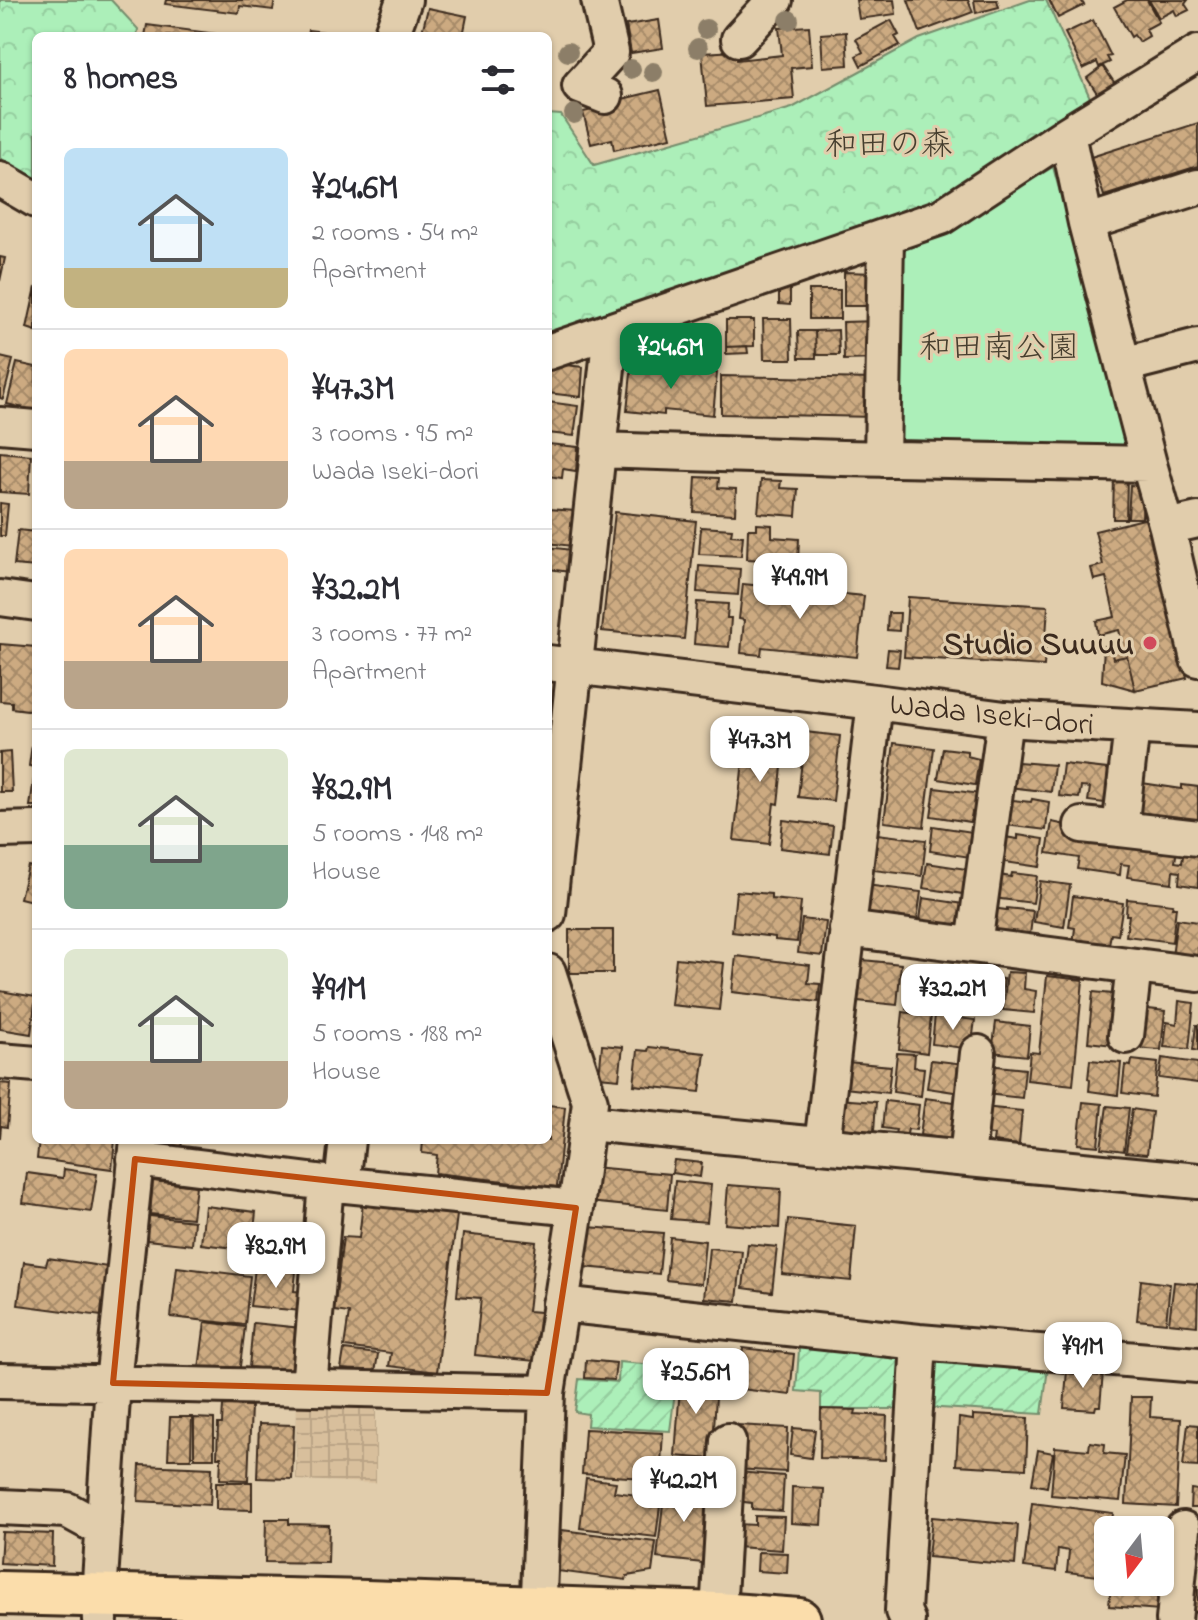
<!DOCTYPE html>
<html lang="en">
<head>
<meta charset="utf-8">
<style>
  :root { --surface:#fff; --page:#f7f7f7; --text:#2b2b33; --muted:#7c7c81; --line:#e1e1e2; --accent:#0b8043 }
  body { margin:0; font-family:"Indie Flower","Klee One",sans-serif; background:var(--page); color:var(--text); height:100vh; display:flex; flex-direction:column; font-size:30px; white-space:nowrap }
  * { box-sizing:border-box; margin:0 }
  p { font-size:26px; color:var(--muted) }
  .icon { flex:none; width:44px; height:44px; fill:none; stroke:currentColor; stroke-width:2; stroke-linecap:round; stroke-linejoin:round }
  .map { position:relative; flex:1; overflow:hidden }
  .side { position:absolute; left:32px; top:32px; width:520px; height:1112px; display:flex; flex-direction:column; background:var(--surface); border-radius:12px; box-shadow:0 2px 6px #0004 }
  .side>* { flex:none }
  .needle { width:52px; rotate:196deg }
  .tools { position:absolute; left:1094px; top:1516px; display:grid; gap:16px }
  .tools a { display:grid; place-items:center; width:80px; height:80px; border-radius:12px; background:var(--surface); box-shadow:0 2px 6px #0004; font-size:40px }
  .price { position:absolute; translate:-50% -68px; padding:0 18px; border-radius:16px; background:#fff; color:#222; font-size:26px; line-height:52px; filter:drop-shadow(0 2px 4px #0008) }
  .price::after { content:''; position:absolute; left:50%; top:48px; width:24px; height:18px; margin-left:-12px; background:inherit; clip-path:polygon(0 0,100% 0,50% 100%) }
  .price.active { background:var(--accent); color:#fff }
  ul { padding:0; list-style:none }
  li { display:flex; align-items:center; gap:24px; height:200px; padding:0 32px }
  li+li { border-top:2px solid var(--line) }
  li span { display:grid; place-items:center; flex:none; width:224px; height:160px; border-radius:12px; color:#555 }
  li>.icon { margin-inline-start:auto }
  span .icon { width:96px; height:96px; fill:#fffc; stroke-width:1 }
  li b { font-size:34px }
  h2 { display:flex; justify-content:space-between; align-items:center; height:96px; padding:0 32px; font-size:34px }
  .map>svg:first-child { display:block }
  .industrial { fill:url(#industrial-grid) }
  .green { fill:#acefb9; stroke:#748c6c; stroke-width:2 }
  .forest { fill:url(#forest-crowns); stroke:#748c6c; stroke-width:2 }
  .garden { fill:url(#garden-furrows); stroke:#748c6c; stroke-width:2 }
  .building { fill:url(#building-cross-hatch); stroke:#3b2a1e; stroke-width:2 }
  .lines { fill:none; stroke-linecap:round; stroke-linejoin:round }
  .minor-casing { stroke:#3b2a1e; stroke-width:40 }
  .major-casing { stroke:#3b2a1e; stroke-width:48 }
  .minor { stroke:#e1cdac; stroke-width:34 }
  .major { stroke:#fbddab; stroke-width:42 }
  .tree { fill:#8c7e67 }
  .marked { fill:none; stroke:#bd4d10; stroke-width:6; stroke-linejoin:round }
  .poi-dot { fill:#d1495b; stroke:#e1cdac; stroke-width:3 }
  .labels { text-anchor:middle; stroke-width:6; stroke-linejoin:round; paint-order:stroke }
  .park-label { font-size:32px; fill:#463e2e; stroke:#e1cdac }
  .poi-label { font-size:32px; font-weight:bold; fill:#3b2a1e; stroke:#e1cdac; text-anchor:end }
  .street-label { font-size:32px; fill:#3b2a1e; stroke:#e1cdac }
</style>
</head>
<body>
<div class="map">
<svg width="1198" height="1620" viewBox="0 0 1198 1620">
  <defs>
    <pattern id="industrial-grid" width="8" height="8" patternUnits="userSpaceOnUse" patternTransform="scale(2)"><rect width="8" height="8" fill="#d8bf9c"/><path d="M0 4h8M4 0v8" fill="none" stroke="#baa486"/></pattern>
    <pattern id="forest-crowns" width="20" height="18" patternUnits="userSpaceOnUse" patternTransform="scale(2)"><rect width="20" height="18" fill="#acefb9"/><path d="M2 6a3 3 0 1 1 6 0M12 15a3 3 0 1 1 6 0" fill="none" stroke="#95cd9f"/></pattern>
    <pattern id="garden-furrows" width="10" height="10" patternUnits="userSpaceOnUse" patternTransform="scale(2)"><rect width="10" height="10" fill="#acefb9"/><path d="M-1 1l2-2M0 10L10 0M9 11l2-2" fill="none" stroke="#95cd9f"/></pattern>
    <pattern id="building-cross-hatch" width="8" height="8" patternUnits="userSpaceOnUse" patternTransform="scale(2)"><rect width="8" height="8" fill="#ccaa81"/><path d="M0 0l8 8M0 8l8-8" fill="none" stroke="#a78b69"/></pattern>
  </defs>
  <rect width="100%" height="100%" fill="#e1cdac"/>
  <filter id="ink" filterUnits="userSpaceOnUse"><feTurbulence type="fractalNoise" baseFrequency=".0125" numOctaves="2"/><feDisplacementMap in="SourceGraphic" scale="16" xChannelSelector="R" yChannelSelector="G"/><feConvolveMatrix kernelMatrix="1 2 1 2 8 2 1 2 1" color-interpolation-filters="sRGB"/></filter>
  <g filter="url(#ink)">
    <path class="industrial" d="M297,1402L376,1403V1483L296,1480Z"/>
    <path class="green" d="M1053,167L1131,452L895,443L903,246L949,230Z"/>
    <path class="forest" d="M0,0H111L138,29L137,36H36V178L0,158Z
      M1030,0H1046L1092,102L922,213L548,338V114L561,115L594,165L792,108L919,39Z"/>
    <path class="garden" d="M800,1336L903,1355L900,1409H821V1393L796,1391Z
      M930,1358L1049,1360L1042,1414L923,1407Z
      M619,1362L678,1367L670,1431L587,1426L588,1414L575,1412L579,1379L618,1382Z"/>
    <path class="building" d="M166,0H275L273,10L240,6L239,13L165,4Z
      M856,0H894L896,14L859,19Z
      M908,0H968L973,12L920,32Z
      M974,0H997L999,7L976,13Z
      M1049,0H1081L1084,5L1058,18Z
      M1127,0H1147L1159,22L1146,29L1149,36L1139,42L1134,35L1131,37L1114,7Z
      M1149,0H1188L1185,4L1189,10L1177,16L1174,10L1159,18Z
      M428,8L467,16L463,36H421Z
      M659,20L663,48L631,53L626,25Z
      M891,20L899,35L895,37L900,45L861,66L856,56L863,52L856,39Z
      M1093,20L1111,56L1107,57L1110,62L1099,67L1097,62L1083,69L1065,33Z
      M147,25L232,36H145Z
      M809,26L812,66L791,68L794,99L707,106L702,53L736,51L737,60L782,55L779,28Z
      M308,30L358,36H307Z
      M846,32L848,65L823,67L821,34Z
      M1103,66L1116,85L1099,96L1087,78Z
      M660,90L671,137L614,150L612,139L591,144L583,112L598,109L597,105Z
      M1198,123V166L1104,196L1091,157Z
      M0,257L5,258L0,281Z
      M844,272L876,273V306H844Z
      M36,287V331L27,328Z
      M779,287L790,288V305L779,304Z
      M809,290H840V319H809Z
      M763,319H791L792,359H764Z
      M726,320H754V346L726,347Z
      M878,321L879,359L844,360L843,322Z
      M838,330L839,355H816L815,331Z
      M798,331H815L816,358H799Z
      M747,346L748,353L726,354V347Z
      M0,357L13,360L3,399L0,398Z
      M17,363L36,367V411L7,404Z
      M548,363L583,367L581,397L548,393Z
      M632,364L717,373L713,415L664,410V415L627,411Z
      M721,376L875,379V417L721,414Z
      M548,402L578,406L574,436L548,433Z
      M548,444L578,447L576,471L563,469L562,478L548,476Z
      M0,452L31,455L29,494L0,492Z
      M1114,476L1127,477L1126,519H1113Z
      M696,477L719,478L718,488L736,489L735,514L694,512Z
      M761,480L781,481L780,488L798,489L796,516L758,513Z
      M1130,485L1143,486L1142,518H1128Z
      M0,503L8,504L5,536H0Z
      M548,509L575,511L572,546L548,543Z
      M615,512L696,521L684,639L602,631Z
      M1148,518L1187,678L1135,690L1127,656L1113,659L1110,645L1122,642L1119,630L1098,635L1096,621L1115,617L1106,577L1094,580L1091,568L1103,565L1095,531Z
      M757,524L772,525V537L799,539L798,562L747,559L748,529H757Z
      M701,527L732,529L731,535L743,536L741,556L699,554Z
      M18,530L36,532V567L14,565Z
      M548,547L572,550L570,572L548,569Z
      M699,566L740,569L738,595L697,592Z
      M743,584L864,596L857,657L762,647L761,655L741,653L744,620L739,619Z
      M908,597L1048,606L1044,666L904,657Z
      M697,602L728,604L727,618H731L729,647L694,644Z
      M888,613H900L899,631L887,630Z
      M0,644L36,647V711L12,708V702L0,701Z
      M1110,645L1113,659L1127,656L1135,690L1102,681L1104,646Z
      M888,649L900,650L898,667L886,666Z
      M548,699L555,700L550,735H548Z
      M747,726L786,730L778,804L774,803L769,844L734,840Z
      M805,732L840,736L833,801L798,797Z
      M33,738H36V767L29,766Z
      M894,743L934,748L924,827L884,822Z
      M943,748L967,751V756L979,759L975,785L938,779Z
      M10,752L12,792H0V753Z
      M1018,762L1054,765L1051,792L1009,787L1011,769H1017Z
      M1063,764L1116,770L1112,804L1088,801L1090,788L1081,787L1079,798L1059,796Z
      M35,772H36V806H30Z
      M1142,783L1182,789V785L1198,787V821L1138,812Z
      M935,788L981,794L979,813L972,812L970,822L931,816Z
      M1003,799L1031,802L1032,799L1049,802L1046,830L1006,825Z
      M783,820L833,826L830,854L780,848Z
      M1052,822L1177,849L1175,862L1182,863L1184,849L1198,852V887L1179,884L1180,872L1173,871L1172,883L1127,877L1129,865L1121,864L1120,875L1077,869L1079,858L1047,853Z
      M933,826L979,833L970,857L930,851Z
      M869,833L926,840L922,876L865,869Z
      M1018,835L1044,839L1040,867L998,861V836L1018,839Z
      M927,863L973,870L970,886L965,885L963,894L923,888Z
      M28,866L36,868V902L20,898Z
      M1012,873L1037,876L1033,903L993,898L994,874L1011,877Z
      M1040,881L1070,885L1064,927L1034,922Z
      M866,885L921,892L916,927L862,919Z
      M736,891L771,894V899L801,902L797,942L775,940V937L732,932Z
      M1073,896L1123,903L1118,935L1111,934L1108,949L1073,944L1075,928L1069,927Z
      M923,898L964,904L961,928L919,927Z
      M1127,899L1173,904L1172,907H1176L1172,942L1126,936L1129,915H1126Z
      M991,908L1007,910V908L1033,911L1029,942L988,931Z
      M802,919L826,922L822,956L798,953Z
      M1177,919L1198,922V967L1171,963Z
      M569,930H613V973H569Z
      M736,956L810,965L808,983L820,984L818,1002L732,992Z
      M676,958L724,963L719,1010L671,1005Z
      M853,959L901,964L897,1005L848,1000Z
      M941,969L970,972L966,1007L937,1004Z
      M910,971L936,974L931,1012L906,1009Z
      M1007,972L1025,973L1024,989L1036,991L1034,1013L1003,1010Z
      M973,975L1004,979L1000,1012L969,1008Z
      M1047,976L1083,980L1073,1085L1027,1080L1030,1052L1039,1053Z
      M0,991L36,997L31,1034L0,1029Z
      M1093,992L1122,995L1113,1045L1088,1042Z
      M1179,1001L1194,1003L1189,1049L1164,1047L1167,1022L1177,1024Z
      M1140,1008L1165,1011L1161,1050L1135,1048Z
      M903,1012L931,1016L927,1053L899,1049Z
      M935,1015L975,1020L971,1049L932,1044Z
      M996,1022L1030,1026L1027,1056L992,1052Z
      M1196,1025H1198V1051L1193,1050Z
      M602,1045L623,1047L619,1079L599,1077Z
      M649,1047L705,1053L700,1092L634,1085L638,1050L648,1051Z
      M897,1053L915,1054L914,1067L924,1068L921,1096L893,1092Z
      M1162,1058L1198,1063V1083L1159,1078Z
      M931,1060L965,1064L961,1093L927,1088Z
      M1090,1060L1121,1063L1118,1095L1089,1091L1090,1080L1088,1079Z
      M1132,1060L1158,1063L1154,1097L1122,1093L1125,1065L1131,1066Z
      M847,1062L891,1066L888,1093L845,1088Z
      M988,1065L1025,1069L1022,1098L986,1094Z
      M0,1083L11,1084L7,1127L1,1126L0,1138Z
      M925,1098L962,1103L958,1132L951,1131L950,1139L920,1135Z
      M837,1099L876,1102L874,1131L835,1128Z
      M885,1101L919,1105L916,1130L908,1129L907,1134L895,1133L896,1130L882,1128Z
      M1083,1102L1102,1104L1098,1146L1078,1144Z
      M548,1105L565,1107L557,1187L435,1173L437,1155L422,1153L423,1140H548Z
      M1107,1106L1129,1108L1124,1151L1101,1148Z
      M983,1107L1022,1111L1019,1145L993,1142L994,1135L981,1134Z
      M1132,1109L1152,1112L1147,1154L1126,1152Z
      M39,1140H115L112,1169L37,1159Z
      M160,1140H182L181,1149L160,1146Z
      M674,1160L702,1163L700,1177L672,1173Z
      M592,1167L670,1174L667,1210L589,1202Z
      M64,1169L97,1174L91,1212L23,1203L27,1173L63,1178Z
      M153,1181L196,1186L192,1218L150,1214Z
      M675,1181L711,1185L707,1222L671,1219Z
      M728,1185L781,1189L779,1228L725,1224Z
      M363,1203L457,1215L437,1372L389,1366L391,1353L344,1347L349,1313L334,1311L343,1237L359,1238Z
      M205,1206L256,1212L252,1250L201,1244Z
      M141,1215L194,1221L192,1245L138,1239Z
      M788,1219L856,1226L851,1281L782,1274Z
      M588,1227L663,1233L659,1274L584,1267Z
      M463,1234L536,1242L528,1311L540,1312L535,1361L475,1355L481,1298L457,1296Z
      M670,1237L705,1241L701,1284L666,1280Z
      M748,1244L777,1247L772,1292L743,1288Z
      M709,1248L742,1251L737,1301L704,1298Z
      M48,1258L108,1267L101,1316L18,1305L24,1262L46,1265Z
      M177,1267L250,1276L245,1325L171,1317Z
      M255,1268L296,1272L294,1291L303,1292L301,1311L250,1306Z
      M1141,1280L1170,1284L1166,1323L1137,1320Z
      M1174,1282L1198,1284L1197,1326L1169,1323Z
      M205,1322L245,1327L239,1374L199,1369Z
      M253,1323L301,1328L296,1372L249,1367Z
      M743,1348L794,1354L790,1395L732,1388L735,1362L741,1363Z
      M344,1350L378,1354L375,1373L341,1369Z
      M586,1360L616,1363L614,1380L585,1378Z
      M1067,1370L1103,1373L1100,1406H1096L1095,1410L1064,1408Z
      M681,1372L707,1374L706,1380L717,1381L712,1459L675,1456Z
      M1131,1397H1151L1150,1417L1181,1419L1176,1507L1126,1504Z
      M223,1405L251,1406L248,1480L220,1479L221,1457H217L218,1424H222Z
      M821,1409L856,1410L855,1414L887,1416L885,1460L820,1458Z
      M973,1415L1028,1418L1026,1469L956,1465L959,1418L973,1420Z
      M170,1417H192L191,1459H168Z
      M194,1418L214,1419V1458H194Z
      M259,1424L294,1425L292,1479L257,1478Z
      M1188,1424L1198,1425V1467L1183,1466Z
      M737,1425L788,1428L786,1472L735,1469Z
      M793,1428L815,1430L811,1458L790,1455Z
      M585,1429L663,1433L660,1479L582,1474Z
      M1090,1442L1105,1444L1104,1453L1125,1455L1120,1501L1051,1495L1055,1447L1089,1450Z
      M1038,1450L1053,1453L1047,1487L1032,1484Z
      M140,1465L212,1468L210,1505L138,1501Z
      M738,1472L784,1476L782,1511L752,1509V1503L736,1501Z
      M586,1478L616,1482L614,1492L661,1498L656,1537L580,1528Z
      M216,1482H252V1510L216,1509Z
      M665,1486L710,1491L702,1563L657,1558Z
      M792,1487L824,1489L822,1525L791,1523Z
      M1191,1489L1198,1490V1508H1190Z
      M1032,1503L1113,1513L1111,1530H1108V1554L1105,1577L1067,1572L1069,1551L1058,1549L1056,1571L1024,1567Z
      M755,1516L784,1517L782,1550L736,1547L738,1524L755,1525Z
      M932,1517L1018,1525L1015,1565L928,1557Z
      M266,1519H289V1524L329,1525L328,1563L265,1562Z
      M1120,1519L1159,1522L1158,1530H1120Z
      M562,1530L656,1542L652,1572L627,1576L626,1580L557,1571Z
      M2,1532L53,1534L52,1566L0,1563Z
      M758,1552L788,1553L787,1573L757,1571Z
      M1160,1572L1163,1573L1160,1610L1109,1606L1111,1582H1160Z
      M1193,1586H1198V1612L1191,1611Z"/>
    <g class="lines">
      <g class="minor-casing">
        <path id="minor" d="M599,0L611,52L580,86L605,96
          M391,36L404,0
          M739,39L775,0
          M1067,134L1086,223L1149,464L1167,527L1198,659
          M0,179L36,200
          M1086,223L1198,187
          M548,352L941,217L1067,134L1198,53
          M1123,365L1198,346
          M0,425L36,428
          M598,450L842,458L1149,464
          M882,459L886,237
          M1167,527L1198,520
          M0,598L36,603
          M548,663L875,702L1005,719L1198,730
          M1132,727L1120,829L1198,838
          M1082,825L1120,829
          M0,830L36,829
          M548,914L611,331
          M847,929L1198,974
          M974,945L1005,719
          M1126,1036L1134,966
          M0,1061L36,1064
          M588,1123L1198,1181
          M822,1145L875,702
          M135,1159L326,1183L576,1208
          M967,1159L978,1053
          M342,1185L347,1140
          M560,1304L919,1342L1198,1365
          M0,1381L547,1393
          M309,1388L326,1183
          M0,1507L67,1510L89,1522L104,1523
          M718,1614L728,1441
          M100,1620L99,1596L113,1383L138,1140
          M538,1620L547,1393L576,1208L590,1102L548,972
          M907,1620L903,1611L919,1342
          M1174,1620L1183,1529"/>
      </g>
      <g class="major-casing">
        <path id="major" d="M0,1593L366,1602L718,1614L799,1620"/>
      </g>
      <use href="#minor" class="minor"/>
      <use href="#major" class="major"/>
    </g>
    <g class="tree">
      <circle cx="789" cy="20" r="10"/>
      <circle cx="706" cy="29" r="10"/>
      <circle cx="698" cy="48" r="10"/>
      <circle cx="568" cy="52" r="10"/>
      <circle cx="631" cy="69" r="10"/>
      <circle cx="653" cy="72" r="10"/>
      <circle cx="574" cy="114" r="10"/>
    </g>
  </g>
  <path class="marked" d="M135,1159L576,1208L547,1393L113,1383Z"/>
  <circle class="poi-dot" cx="1150" cy="643" r="8"/>
  <g class="labels">
    <g class="park-label">
      <text x="889" y="154">和田の森</text>
      <text x="999" y="357">和田南公園</text>
    </g>
    <g class="poi-label">
      <text x="1134" y="654">Studio Suuuu</text>
    </g>
    <g class="street-label">
      <text transform="translate(992 713) rotate(6)" y="11">Wada Iseki-dori</text>
    </g>
  </g>
</svg>
<div class="tools">
<a><svg class="needle" viewBox="-14 -14 28 28"><path d="M0-13l5 13h-10z" fill="#e53935"/><path d="M0 13l5-13h-10z" fill="#7c7c81"/></svg></a>
</div>
<b class="price active" style="left:671px;top:391px">¥24.6M</b>
<b class="price" style="left:800px;top:621px">¥49.9M</b>
<b class="price" style="left:760px;top:784px">¥47.3M</b>
<b class="price" style="left:953px;top:1032px">¥32.2M</b>
<b class="price" style="left:276px;top:1290px">¥82.9M</b>
<b class="price" style="left:1083px;top:1390px">¥91M</b>
<b class="price" style="left:696px;top:1416px">¥25.6M</b>
<b class="price" style="left:684px;top:1524px">¥42.2M</b>
<section class="side">
<h2>8 homes<svg class="icon" aria-label="filters" viewBox="0 0 24 24"><path d="M4 7h16M4 17h16"/><circle cx="9" cy="7" r="2"/><circle cx="15" cy="17" r="2"/></svg></h2>
<ul>
<li><span style="background:linear-gradient(#bfe0f5 75%,#c2b280 0)"><svg class="icon" aria-label="home" viewBox="0 0 24 24"><path d="M3 11l9-7 9 7M6 9v11h12V9"/></svg></span><div><b>¥24.6M</b><p>2 rooms · 54 m²</p><p>Apartment</p></div></li>
<li><span style="background:linear-gradient(#ffd9b3 70%,#b9a48a 0)"><svg class="icon" aria-label="home" viewBox="0 0 24 24"><path d="M3 11l9-7 9 7M6 9v11h12V9"/></svg></span><div><b>¥47.3M</b><p>3 rooms · 95 m²</p><p>Wada Iseki-dori</p></div></li>
<li><span style="background:linear-gradient(#ffd9b3 70%,#b9a48a 0)"><svg class="icon" aria-label="home" viewBox="0 0 24 24"><path d="M3 11l9-7 9 7M6 9v11h12V9"/></svg></span><div><b>¥32.2M</b><p>3 rooms · 77 m²</p><p>Apartment</p></div></li>
<li><span style="background:linear-gradient(#dfe7d0 60%,#7fa58c 0)"><svg class="icon" aria-label="home" viewBox="0 0 24 24"><path d="M3 11l9-7 9 7M6 9v11h12V9"/></svg></span><div><b>¥82.9M</b><p>5 rooms · 148 m²</p><p>House</p></div></li>
<li><span style="background:linear-gradient(#dfe7d0 70%,#b9a48a 0)"><svg class="icon" aria-label="home" viewBox="0 0 24 24"><path d="M3 11l9-7 9 7M6 9v11h12V9"/></svg></span><div><b>¥91M</b><p>5 rooms · 188 m²</p><p>House</p></div></li>
</ul>
</section>
</div>
</body>
</html>
